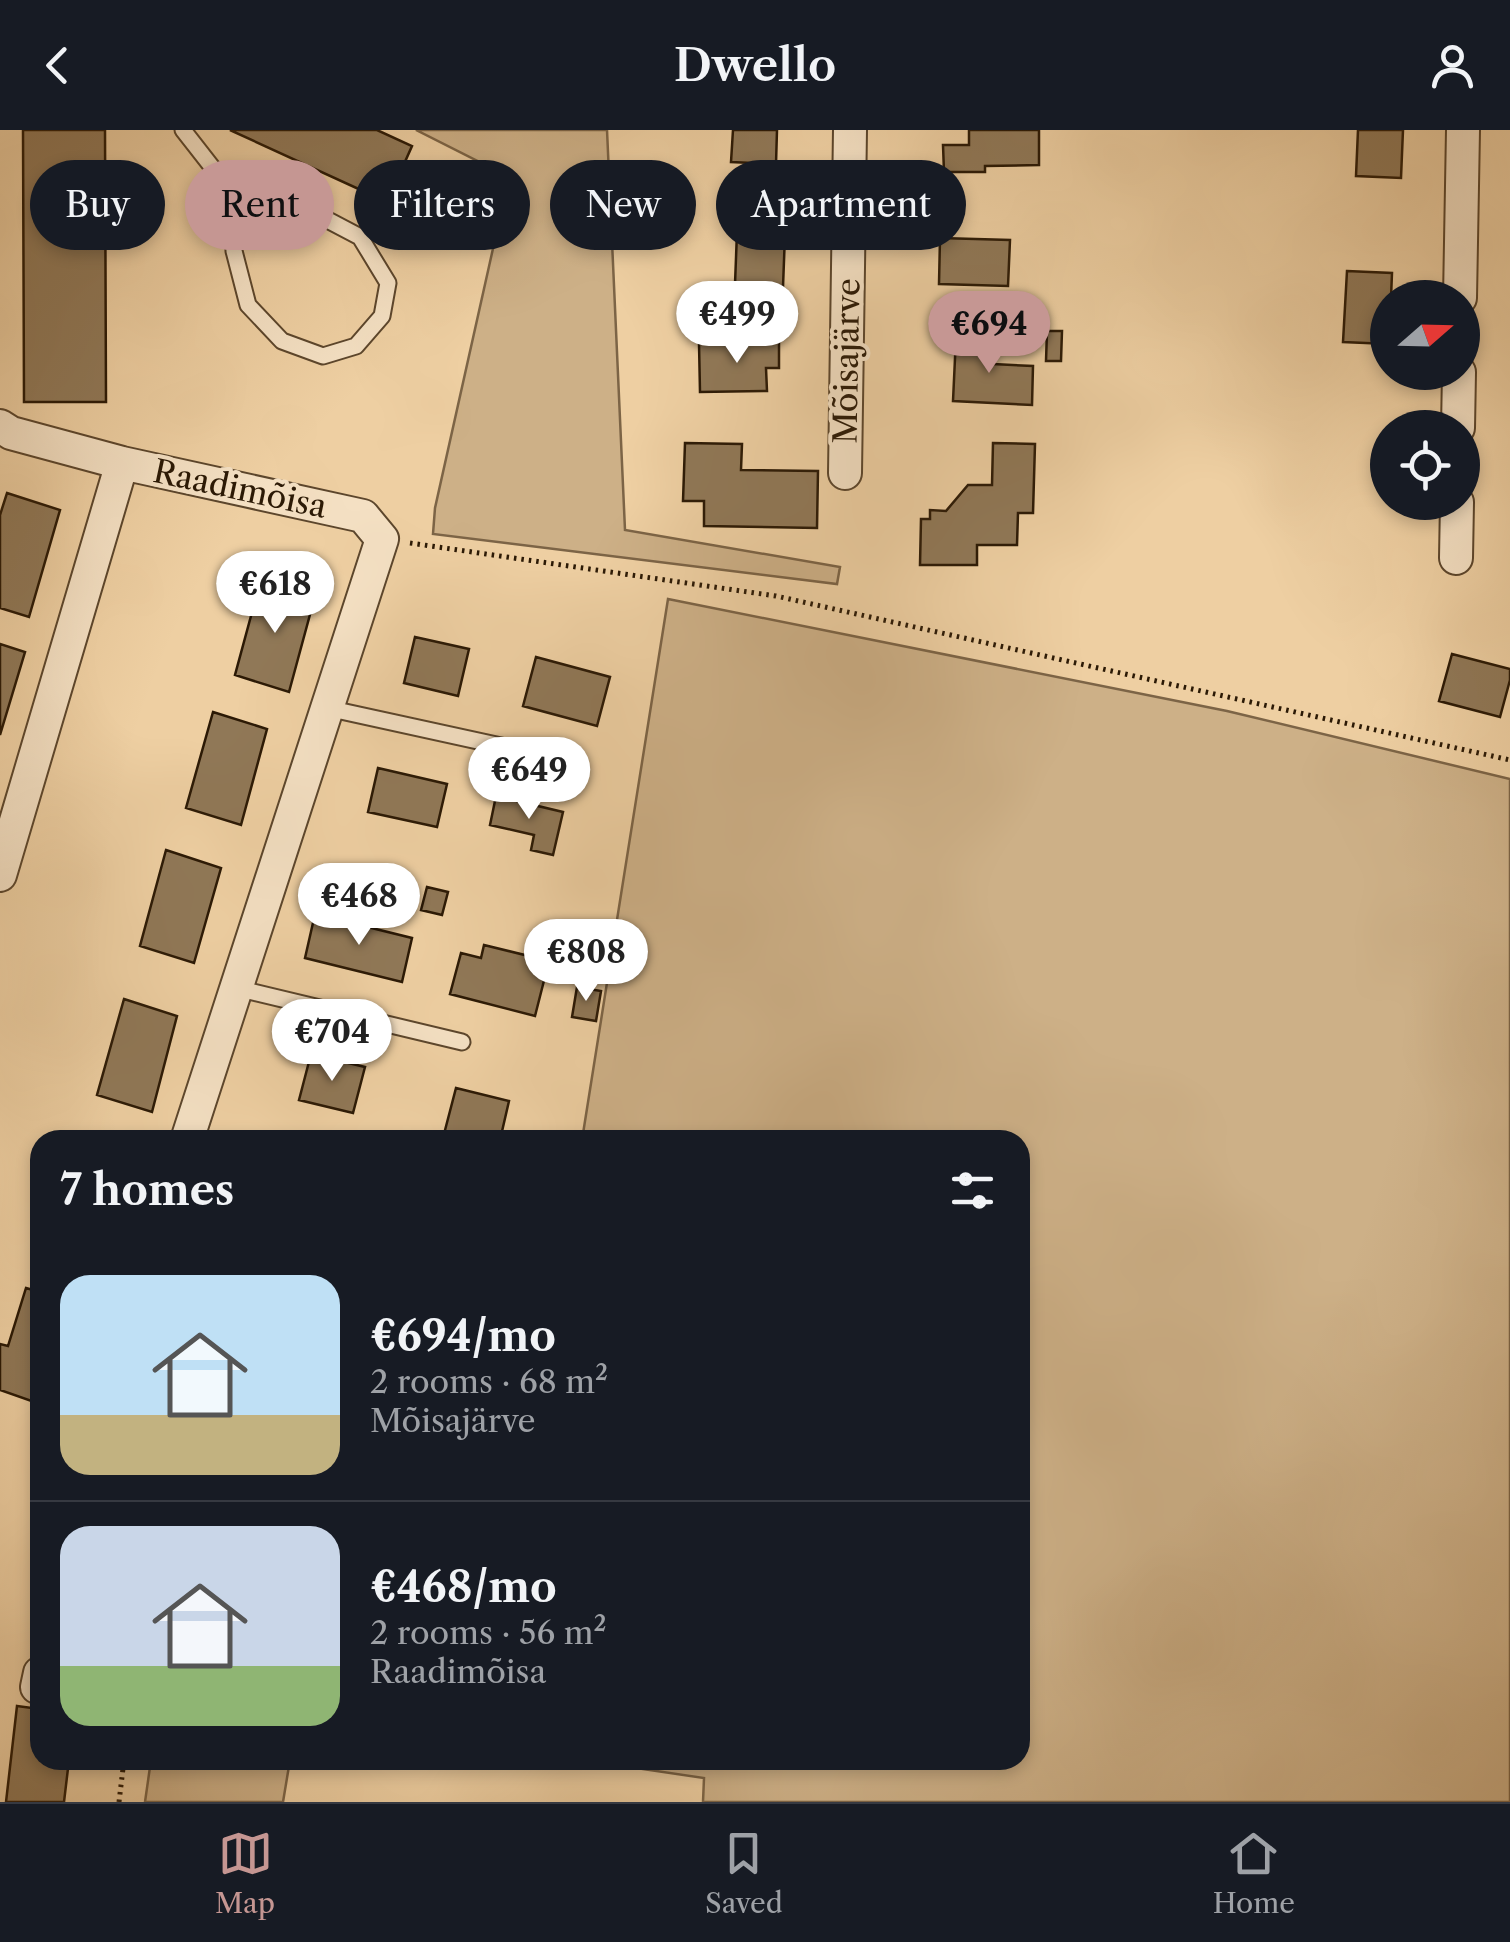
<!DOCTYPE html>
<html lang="en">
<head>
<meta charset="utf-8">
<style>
  :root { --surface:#171b24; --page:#20242c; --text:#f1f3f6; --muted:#9ea1a6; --line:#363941; --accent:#c59692 }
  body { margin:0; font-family:"Libre Caslon Text",serif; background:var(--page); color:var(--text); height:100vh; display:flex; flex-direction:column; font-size:38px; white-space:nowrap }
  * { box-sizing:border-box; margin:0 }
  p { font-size:32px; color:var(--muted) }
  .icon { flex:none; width:55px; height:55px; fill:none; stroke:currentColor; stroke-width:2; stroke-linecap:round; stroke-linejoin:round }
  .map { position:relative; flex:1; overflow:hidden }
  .panel { position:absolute; left:30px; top:1000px; width:1000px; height:640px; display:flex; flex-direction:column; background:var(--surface); border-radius:30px; box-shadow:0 5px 15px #0003 }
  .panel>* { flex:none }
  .guide { position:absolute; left:30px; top:30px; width:1000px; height:90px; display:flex; gap:20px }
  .needle { width:65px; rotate:70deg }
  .fabs { position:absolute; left:1370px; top:150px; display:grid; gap:20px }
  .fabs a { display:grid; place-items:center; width:110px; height:110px; border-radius:50%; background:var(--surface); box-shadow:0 5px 15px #0003; font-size:50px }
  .price { position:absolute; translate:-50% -85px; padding:0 22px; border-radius:35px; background:#fff; color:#222; font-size:32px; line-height:65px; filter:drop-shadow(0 2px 5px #0008) }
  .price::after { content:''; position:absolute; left:50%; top:60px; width:30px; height:22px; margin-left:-15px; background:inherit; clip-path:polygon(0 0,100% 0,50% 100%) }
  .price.on { background:var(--accent); color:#111 }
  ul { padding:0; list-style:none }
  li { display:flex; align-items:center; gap:30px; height:250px; padding:0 30px }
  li+li { border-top:2px solid var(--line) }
  li span { display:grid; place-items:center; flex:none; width:280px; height:200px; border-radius:30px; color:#555 }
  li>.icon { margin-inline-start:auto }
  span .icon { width:120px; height:120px; fill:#fffc; stroke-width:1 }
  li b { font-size:42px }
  h2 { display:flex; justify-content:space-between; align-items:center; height:120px; padding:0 30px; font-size:42px }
  .tag { padding:0 35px; border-radius:45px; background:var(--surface); box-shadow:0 5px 15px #0003; font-size:35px; line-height:90px }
  .tag.on { background:var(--accent); color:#111 }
  header { display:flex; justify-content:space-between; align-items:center; height:130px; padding:0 30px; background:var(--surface); font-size:45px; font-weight:600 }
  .dock { display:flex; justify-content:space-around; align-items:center; height:140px; border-top:2px solid var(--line); background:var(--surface); font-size:28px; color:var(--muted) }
  .dock a { display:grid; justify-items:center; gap:5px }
  .dock .on { color:var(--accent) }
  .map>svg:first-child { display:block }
  .green { fill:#cdb087; stroke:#7c6446; stroke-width:2.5 }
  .building { fill:#907857; stroke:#2b1905; stroke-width:2.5 }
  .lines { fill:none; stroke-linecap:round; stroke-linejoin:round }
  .lane-casing { stroke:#5c462c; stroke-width:19 }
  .street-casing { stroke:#5c462c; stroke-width:36 }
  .path { stroke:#2b1905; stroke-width:5; stroke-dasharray:2.5 5; stroke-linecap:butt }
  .lane { stroke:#f4e0c3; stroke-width:15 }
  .street { stroke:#f4e0c3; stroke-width:32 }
  .labels { text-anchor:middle; stroke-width:8; stroke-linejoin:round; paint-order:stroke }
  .street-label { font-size:32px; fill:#2b1905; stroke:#f4e0c3 }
</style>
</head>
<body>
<header><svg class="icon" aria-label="back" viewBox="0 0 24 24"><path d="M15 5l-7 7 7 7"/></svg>Dwello<svg class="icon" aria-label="person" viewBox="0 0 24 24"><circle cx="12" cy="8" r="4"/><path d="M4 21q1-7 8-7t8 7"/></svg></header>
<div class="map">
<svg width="1510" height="1672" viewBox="0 0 1510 1672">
  <rect width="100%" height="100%" fill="#eecfa2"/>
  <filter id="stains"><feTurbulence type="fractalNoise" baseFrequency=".002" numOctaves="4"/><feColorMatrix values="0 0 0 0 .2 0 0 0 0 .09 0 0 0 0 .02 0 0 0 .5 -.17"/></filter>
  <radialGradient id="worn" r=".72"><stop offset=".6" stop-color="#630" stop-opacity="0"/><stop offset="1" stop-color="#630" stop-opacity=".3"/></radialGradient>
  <path class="green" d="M416,0H607L625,400L840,437L837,454L433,404L435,378L509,47Z
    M668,469L1227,581L1510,649V1672H703L704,1648L582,1630H1020V1010H582Z
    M151,1630H290L283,1672H145Z"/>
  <path class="building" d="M23,0H105L106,272H24Z
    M230,0H377L412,16L387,72Z
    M733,0H777L776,34L731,32Z
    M969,0H1039V35L985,36V42H944L943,15H969Z
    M1358,0H1403L1401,48L1356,46Z
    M738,76L786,78L783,157L735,154Z
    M940,108L1010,110L1008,156L939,154Z
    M1347,141L1392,143L1391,168H1388V214L1343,212Z
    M1047,201H1062L1061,231H1046Z
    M956,207L994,208L993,234L1033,236L1032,275L953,271Z
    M779,212V238H766L767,261L700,262L699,213Z
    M685,313L742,314L741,340L818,341L817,398L704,396V371H683Z
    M993,313L1035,314L1033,383H1018L1017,415H977V435H920L921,389H930V380L946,381L968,355H992Z
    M7,363L60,380L29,487L0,478V385Z
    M261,449L315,466L289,562L235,545Z
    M415,507L469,519L458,566L404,553Z
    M0,514L25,522L0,605Z
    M1452,524L1510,539V550L1500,587L1439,571Z
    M536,527L610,547L597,596L523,576Z
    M213,582L267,599L241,695L186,678Z
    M378,638L447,654L437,697L368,682Z
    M496,666L563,682L553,725L531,720L534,705L490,695Z
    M166,720L221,738L194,833L140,816Z
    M427,757L448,762L442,785L421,780Z
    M315,784L412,808L402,852L305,828Z
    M484,815L549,831L535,886L450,864L461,823L481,828Z
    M577,857L601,861L596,891L572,887Z
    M124,869L177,886L152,982L97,965Z
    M311,924L365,937L353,983L299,970Z
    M456,958L509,971L500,1010H467L444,1004Z
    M26,1158L40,1162V1274L0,1260V1214L8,1216Z
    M17,1576L40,1579V1630H69L64,1672H6Z"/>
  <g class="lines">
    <g class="lane-casing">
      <path id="lane" d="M183,0L219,46L232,82L234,121L248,175L282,211L323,226L356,216L382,186L388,153L360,107L282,66L219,46
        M327,578L542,625
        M236,858L462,912"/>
    </g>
    <g class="street-casing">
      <path id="street" d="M1460,168L1463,0
        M0,296L11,303L122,333L363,386L382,409L187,1010
        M1458,298L1459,242
        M845,343L850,0
        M1456,428L1457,372
        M0,745L122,333
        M37,1557L40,1543"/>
    </g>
    <path class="path" d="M410,413L776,466L1510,630
      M119,1672L124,1630"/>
    <use href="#lane" class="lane"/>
    <use href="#street" class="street"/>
  </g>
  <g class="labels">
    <g class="street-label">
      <text transform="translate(847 231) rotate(-89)" y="11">Mõisajärve</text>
      <text transform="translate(240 359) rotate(12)" y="11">Raadimõisa</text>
    </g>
  </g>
  <rect width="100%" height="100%" filter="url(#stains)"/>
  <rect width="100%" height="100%" fill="url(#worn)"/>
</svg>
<div class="fabs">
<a><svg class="needle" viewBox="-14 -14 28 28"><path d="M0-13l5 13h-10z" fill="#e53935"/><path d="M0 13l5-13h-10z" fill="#9ea1a6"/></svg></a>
<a><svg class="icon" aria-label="locate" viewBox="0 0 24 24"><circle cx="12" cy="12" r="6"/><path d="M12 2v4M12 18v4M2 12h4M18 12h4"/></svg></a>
</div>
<b class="price" style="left:737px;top:236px">€499</b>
<b class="price on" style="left:989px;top:246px">€694</b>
<b class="price" style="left:275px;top:506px">€618</b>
<b class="price" style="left:529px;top:692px">€649</b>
<b class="price" style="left:359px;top:818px">€468</b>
<b class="price" style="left:586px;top:874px">€808</b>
<b class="price" style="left:332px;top:954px">€704</b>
<div class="guide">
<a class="tag">Buy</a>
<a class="tag on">Rent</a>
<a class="tag">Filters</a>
<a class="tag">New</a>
<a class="tag">Apartment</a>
</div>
<section class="panel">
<h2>7 homes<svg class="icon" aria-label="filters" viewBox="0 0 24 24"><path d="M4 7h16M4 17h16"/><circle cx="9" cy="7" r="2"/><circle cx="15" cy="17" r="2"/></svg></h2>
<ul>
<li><span style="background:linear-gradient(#bfe0f5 70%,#c2b280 0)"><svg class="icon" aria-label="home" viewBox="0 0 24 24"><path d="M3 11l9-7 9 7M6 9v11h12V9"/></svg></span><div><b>€694/mo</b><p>2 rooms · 68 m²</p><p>Mõisajärve</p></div></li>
<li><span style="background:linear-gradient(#c9d6e8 70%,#8fb573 0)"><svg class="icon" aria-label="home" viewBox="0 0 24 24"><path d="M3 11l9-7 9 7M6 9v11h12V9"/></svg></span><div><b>€468/mo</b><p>2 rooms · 56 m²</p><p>Raadimõisa</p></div></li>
</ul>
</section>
</div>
<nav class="dock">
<a class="on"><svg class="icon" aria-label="map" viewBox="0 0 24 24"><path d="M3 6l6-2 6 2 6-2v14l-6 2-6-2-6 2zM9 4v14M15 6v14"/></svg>Map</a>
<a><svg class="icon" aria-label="saved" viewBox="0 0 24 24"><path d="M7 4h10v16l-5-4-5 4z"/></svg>Saved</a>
<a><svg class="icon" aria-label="home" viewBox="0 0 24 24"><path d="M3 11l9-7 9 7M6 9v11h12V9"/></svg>Home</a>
</nav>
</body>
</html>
